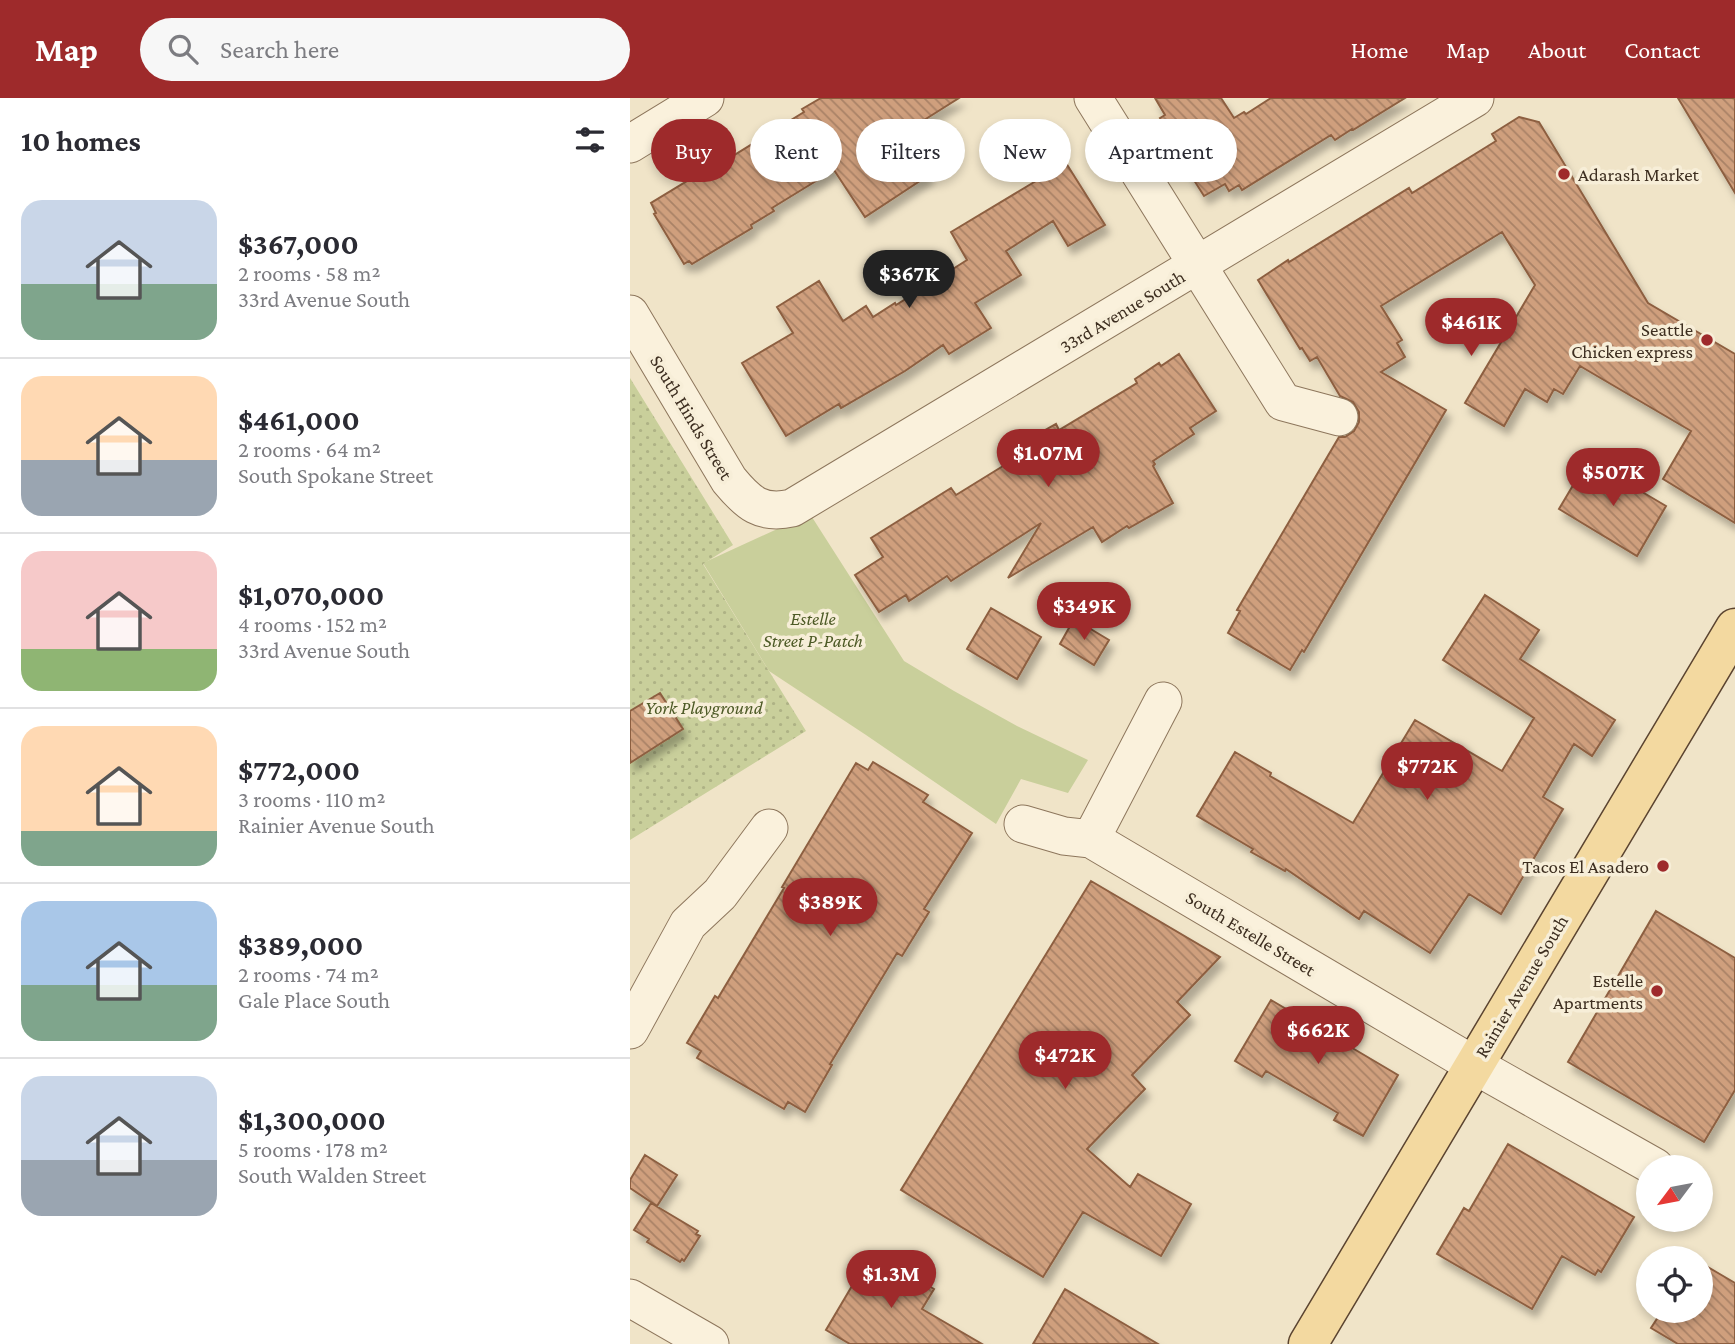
<!DOCTYPE html>
<html lang="en">
<head>
<meta charset="utf-8">
<style>
  :root { --surface:#fff; --page:#f7f7f7; --text:#2b2b33; --muted:#7c7c81; --line:#e1e1e2; --accent:#9e2a2b }
  body { margin:0; font-family:"Crimson Pro",serif; background:var(--page); color:var(--text); height:100vh; display:flex; flex-direction:column; font-size:26px; white-space:nowrap }
  * { box-sizing:border-box; margin:0 }
  p { font-size:23px; color:var(--muted) }
  .icon { flex:none; width:38px; height:38px; fill:none; stroke:currentColor; stroke-width:2; stroke-linecap:round; stroke-linejoin:round }
  .map { position:relative; flex:1; overflow:hidden }
  .sheet { display:flex; flex-direction:column; background:var(--surface); width:630px }
  .sheet>* { flex:none }
  .banner { position:absolute; left:21px; top:21px; width:665px; height:63px; display:flex; gap:14px }
  .needle { width:46px; rotate:238deg }
  .buttons { position:absolute; left:1006px; top:1057px; display:grid; gap:14px }
  .buttons a { display:grid; place-items:center; width:77px; height:77px; border-radius:50%; background:var(--surface); box-shadow:0 4px 10px #0003; font-size:35px }
  .price { position:absolute; translate:-50% -60px; padding:0 16px; border-radius:24px; background:var(--accent); color:#fff; font-size:23px; line-height:46px; filter:drop-shadow(0 2px 4px #0008) }
  .price::after { content:''; position:absolute; left:50%; top:42px; width:21px; height:16px; margin-left:-10px; background:inherit; clip-path:polygon(0 0,100% 0,50% 100%) }
  .price.selected { background:#222; color:#fff }
  ul { padding:0; list-style:none }
  li { display:flex; align-items:center; gap:21px; height:175px; padding:0 21px }
  li+li { border-top:2px solid var(--line) }
  li span { display:grid; place-items:center; flex:none; width:196px; height:140px; border-radius:21px; color:#555 }
  li>.icon { margin-inline-start:auto }
  span .icon { width:84px; height:84px; fill:#fffc; stroke-width:1 }
  li b { font-size:30px }
  h2 { display:flex; justify-content:space-between; align-items:center; height:84px; padding:0 21px; font-size:30px }
  .tag { padding:0 24px; border-radius:32px; background:var(--surface); box-shadow:0 4px 10px #0003; font-size:24px; line-height:63px }
  .tag.selected { background:var(--accent); color:#fff }
  header { display:flex; align-items:center; gap:42px; box-sizing:border-box; height:98px; padding:0 35px; background:var(--accent); color:#fff }
  header strong { font-size:33px }
  nav { display:flex; gap:38px; margin-inline-start:auto; font-size:24px }
  .search { width:490px; height:63px; background:var(--page); display:flex; align-items:center; gap:18px; box-sizing:border-box; padding:0 24px; border-radius:38px; color:var(--muted); font-size:26px }
  main { display:flex; flex:1; min-height:0 }
  .map>svg:first-child { display:block }
  .green { fill:#c9cf9b }
  .park { fill:url(#park-dots) }
  .building { fill:url(#building-back-hatch); stroke:#8d5f41; stroke-width:2; filter:url(#shadow) }
  .lines { fill:none; stroke-linecap:round; stroke-linejoin:round }
  .minor-casing { stroke:#8d765c; stroke-width:39 }
  .primary-casing { stroke:#5b4430; stroke-width:41 }
  .minor { stroke:#faf1dc; stroke-width:37 }
  .primary { stroke:#f3d9a0; stroke-width:38 }
  .poi-dot { fill:#9e2a2b; stroke:#f7eed8; stroke-width:2.5 }
  .labels { text-anchor:middle; stroke-width:7; stroke-linejoin:round; paint-order:stroke }
  .poi-label { font-size:19px; fill:#3d2e20; stroke:#f7eed8; text-anchor:end }
  .street-label { font-size:19px; fill:#3d2e20; stroke:#f7eed8 }
  .park-label { font-size:19px; font-style:italic; fill:#4d5a26; stroke:#f7eed8 }
</style>
</head>
<body>
<header>
<strong>Map</strong>
<div class="search"><svg class="icon" aria-label="search" viewBox="0 0 24 24"><circle cx="10" cy="10" r="6"/><path d="M15 15l6 6"/></svg>Search here</div>
<nav><a>Home</a><a>Map</a><a>About</a><a>Contact</a></nav>
</header>
<main>
<section class="sheet">
<h2>10 homes<svg class="icon" aria-label="filters" viewBox="0 0 24 24"><path d="M4 7h16M4 17h16"/><circle cx="9" cy="7" r="2"/><circle cx="15" cy="17" r="2"/></svg></h2>
<ul>
<li><span style="background:linear-gradient(#c9d6e8 60%,#7fa58c 0)"><svg class="icon" aria-label="home" viewBox="0 0 24 24"><path d="M3 11l9-7 9 7M6 9v11h12V9"/></svg></span><div><b>$367,000</b><p>2 rooms · 58 m²</p><p>33rd Avenue South</p></div></li>
<li><span style="background:linear-gradient(#ffd9b3 60%,#9aa5b1 0)"><svg class="icon" aria-label="home" viewBox="0 0 24 24"><path d="M3 11l9-7 9 7M6 9v11h12V9"/></svg></span><div><b>$461,000</b><p>2 rooms · 64 m²</p><p>South Spokane Street</p></div></li>
<li><span style="background:linear-gradient(#f6c9c9 70%,#8fb573 0)"><svg class="icon" aria-label="home" viewBox="0 0 24 24"><path d="M3 11l9-7 9 7M6 9v11h12V9"/></svg></span><div><b>$1,070,000</b><p>4 rooms · 152 m²</p><p>33rd Avenue South</p></div></li>
<li><span style="background:linear-gradient(#ffd9b3 75%,#7fa58c 0)"><svg class="icon" aria-label="home" viewBox="0 0 24 24"><path d="M3 11l9-7 9 7M6 9v11h12V9"/></svg></span><div><b>$772,000</b><p>3 rooms · 110 m²</p><p>Rainier Avenue South</p></div></li>
<li><span style="background:linear-gradient(#a9c7e8 60%,#7fa58c 0)"><svg class="icon" aria-label="home" viewBox="0 0 24 24"><path d="M3 11l9-7 9 7M6 9v11h12V9"/></svg></span><div><b>$389,000</b><p>2 rooms · 74 m²</p><p>Gale Place South</p></div></li>
<li><span style="background:linear-gradient(#c9d6e8 60%,#9aa5b1 0)"><svg class="icon" aria-label="home" viewBox="0 0 24 24"><path d="M3 11l9-7 9 7M6 9v11h12V9"/></svg></span><div><b>$1,300,000</b><p>5 rooms · 178 m²</p><p>South Walden Street</p></div></li>
</ul>
</section>
<div class="map">
<svg width="1105" height="1246" viewBox="0 0 1105 1246">
  <defs>
    <pattern id="park-dots" width="8" height="8" patternUnits="userSpaceOnUse" patternTransform="scale(1.75)"><rect width="8" height="8" fill="#c9cf9b"/><path d="M2 2h.1M6 6h.1" fill="none" stroke="#aeb285" stroke-width="1.8" stroke-linecap="round"/></pattern>
    <pattern id="building-back-hatch" width="6" height="6" patternUnits="userSpaceOnUse" patternTransform="scale(1.75)"><rect width="6" height="6" fill="#cf9f7d"/><path d="M-1 5l2 2M0 0l6 6M5-1l2 2" fill="none" stroke="#a98266"/></pattern>
    <filter id="shadow"><feDropShadow dx="4.5" dy="8" stdDeviation="3.5" flood-color="#0004"/></filter>
  </defs>
  <rect width="100%" height="100%" fill="#f0e4c8"/>
  <path class="green" d="M180,416L274,563L324,593L387,628L458,662L438,695L391,681L366,726L236,637L139,573L73,465Z"/>
  <path class="park" d="M0,280L103,447L73,466L176,633L0,742Z"/>
  <path class="building" d="M191,0H329L272,36L299,77L235,119L204,72L142,110L144,113L121,127L122,130L62,166L59,163L54,166L24,116L26,115L21,105L100,57L101,59L174,14L172,11Z
    M525,0H591L604,20L614,14L616,16L641,0H775L723,32L722,31L705,42L701,37L612,92L609,87L599,93L595,86L574,98L543,49L547,46L530,20L535,17Z
    M1048,0H1105V95Z
    M889,19L909,24L1018,205L1105,256V425L1033,381L1061,333L950,268L933,296L924,291L917,304L895,291L874,328L835,305L905,187L872,134L751,208L772,242L767,245L775,259L751,274L816,312L674,554L672,552L660,572L598,535L610,513L607,512L709,339H715L724,333L729,324V314L723,304L710,298L687,259L680,263L672,250L670,251L628,182L658,162L659,164L779,90L782,95L866,43L862,36Z
    M436,65L475,127L438,148L423,123L376,153L391,177L345,205L361,230L319,256L313,247L275,273L211,310L209,306L156,338L112,265L163,235L147,209L189,183L213,223L236,208L243,219L265,205L266,207L337,162L321,134Z
    M549,256L586,313L560,330L564,336L523,363L525,366L523,368L543,405L499,430L497,428L472,444L463,429L378,480L411,425L321,483L317,478L279,503L276,497L249,514L225,477L253,459L241,440L321,390L326,397L386,360L383,355L403,343L401,340L426,326L429,332L507,285L505,281L529,265L531,268Z
    M958,362L1036,408L1007,458L929,411Z
    M855,497L909,532L890,561L985,622L962,658L944,646L913,699L933,711L871,816L839,796L800,855L734,813L729,821L656,771L655,773L621,754L623,751L567,718L605,654L641,675L640,678L723,725L785,622L872,673L904,620L813,562Z
    M361,510L411,539L387,581L337,551Z
    M444,521L479,542L464,567L430,546Z
    M30,595L53,631L0,665V613Z
    M243,664L298,697L293,704L342,735L294,811L299,814L272,858L267,855L200,966L202,967L175,1014L158,1004L154,1011L67,960L71,953L57,945L85,898L88,900L154,790L152,789L226,665L238,672Z
    M461,783L590,859L547,904L560,917L502,977L515,991L457,1051L500,1089L508,1076L561,1106L531,1158L453,1114L413,1179L271,1092Z
    M1026,813L1105,860V992L1074,1044L938,964Z
    M641,902L768,977L733,1038L704,1022L708,1015L636,973L632,979L605,963Z
    M878,1046L1004,1119L971,1174L968,1172L965,1177L932,1158L902,1211L807,1156L834,1110L839,1113Z
    M15,1057L47,1077L27,1108L0,1090V1082Z
    M21,1105L68,1133L66,1136L70,1138L54,1163L52,1161L50,1164L17,1144L19,1141L4,1132Z
    M242,1154L304,1191L292,1211L352,1246H220L196,1232Z
    M1071,1165L1105,1185V1246H1048L1021,1230L1032,1213H1071Z
    M435,1191L528,1246H403Z"/>
  <g class="lines">
    <g class="minor-casing">
      <path id="minor" d="M463,0L653,304L709,319
        M0,46L75,0
        M0,216L99,382C118,405 131,417 162,410L845,0
        M393,726L434,738L461,741L844,967L1025,1069
        M461,741L533,603
        M0,932L58,826L90,796L139,730
        M0,1200L80,1246"/>
    </g>
    <g class="primary-casing">
      <path id="primary" d="M678,1246L1105,530"/>
    </g>
    <use href="#minor" class="minor"/>
    <use href="#primary" class="primary"/>
  </g>
  <g class="poi-dot">
    <circle cx="934" cy="76" r="7"/>
    <circle cx="1077" cy="242" r="7"/>
    <circle cx="1033" cy="768" r="7"/>
    <circle cx="1027" cy="893" r="7"/>
  </g>
  <g class="labels">
    <g class="poi-label">
      <text x="948" y="83" text-anchor="start">Adarash Market</text>
      <text x="1063" y="238">Seattle<tspan x="1063" dy="22">Chicken express</tspan></text>
      <text x="1019" y="775">Tacos El Asadero</text>
      <text x="1013" y="889">Estelle<tspan x="1013" dy="22">Apartments</tspan></text>
    </g>
    <g class="street-label">
      <text transform="translate(492 213) rotate(-31)" y="7">33rd Avenue South</text>
      <text transform="translate(62 319) rotate(59)" y="7">South Hinds Street</text>
      <text transform="translate(621 835) rotate(31)" y="7">South Estelle Street</text>
      <text transform="translate(891 888) rotate(-59)" y="7">Rainier Avenue South</text>
    </g>
    <g class="park-label">
      <text x="183" y="527">Estelle<tspan x="183" dy="22">Street P-Patch</tspan></text>
      <text x="74" y="616">York Playground</text>
    </g>
  </g>
</svg>
<div class="buttons">
<a><svg class="needle" viewBox="-14 -14 28 28"><path d="M0-13l5 13h-10z" fill="#e53935"/><path d="M0 13l5-13h-10z" fill="#7c7c81"/></svg></a>
<a><svg class="icon" aria-label="locate" viewBox="0 0 24 24"><circle cx="12" cy="12" r="6"/><path d="M12 2v4M12 18v4M2 12h4M18 12h4"/></svg></a>
</div>
<b class="price selected" style="left:279px;top:212px">$367K</b>
<b class="price" style="left:841px;top:260px">$461K</b>
<b class="price" style="left:418px;top:391px">$1.07M</b>
<b class="price" style="left:983px;top:410px">$507K</b>
<b class="price" style="left:454px;top:544px">$349K</b>
<b class="price" style="left:797px;top:704px">$772K</b>
<b class="price" style="left:200px;top:840px">$389K</b>
<b class="price" style="left:688px;top:968px">$662K</b>
<b class="price" style="left:435px;top:993px">$472K</b>
<b class="price" style="left:261px;top:1212px">$1.3M</b>
<div class="banner">
<a class="tag selected">Buy</a>
<a class="tag">Rent</a>
<a class="tag">Filters</a>
<a class="tag">New</a>
<a class="tag">Apartment</a>
</div>
</div>
</main>
</body>
</html>
